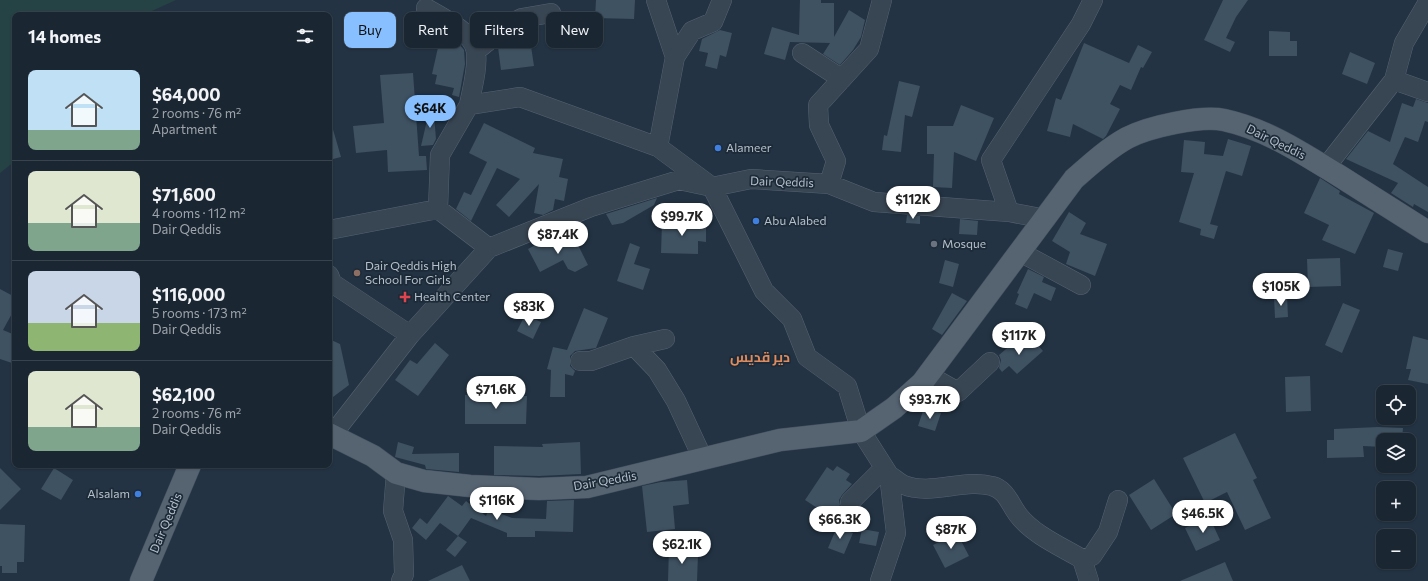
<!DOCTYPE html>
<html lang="en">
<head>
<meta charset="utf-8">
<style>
  :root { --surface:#1a2632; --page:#27323e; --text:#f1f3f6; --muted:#9fa5ac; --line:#38434d; --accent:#87bfff }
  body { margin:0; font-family:Commissioner,Cairo,sans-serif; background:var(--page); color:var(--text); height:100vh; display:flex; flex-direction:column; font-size:15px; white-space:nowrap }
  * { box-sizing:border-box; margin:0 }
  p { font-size:13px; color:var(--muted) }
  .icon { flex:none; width:22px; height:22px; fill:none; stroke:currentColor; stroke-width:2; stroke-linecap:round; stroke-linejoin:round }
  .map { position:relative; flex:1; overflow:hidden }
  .panel { position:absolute; left:12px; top:12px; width:320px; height:456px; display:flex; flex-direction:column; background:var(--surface); border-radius:8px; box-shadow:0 1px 3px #0004,0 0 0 1px var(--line) }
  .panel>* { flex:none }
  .hud { position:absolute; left:344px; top:12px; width:380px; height:36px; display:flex; gap:8px }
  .tools { position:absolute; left:1376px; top:385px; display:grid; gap:8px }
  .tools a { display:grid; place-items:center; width:40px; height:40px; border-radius:8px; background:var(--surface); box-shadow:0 1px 3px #0004,0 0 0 1px var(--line); font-size:20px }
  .price { position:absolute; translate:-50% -34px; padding:0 9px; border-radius:14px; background:#fff; color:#222; font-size:13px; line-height:26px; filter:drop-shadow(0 1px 2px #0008) }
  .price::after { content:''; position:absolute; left:50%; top:24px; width:12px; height:9px; margin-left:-6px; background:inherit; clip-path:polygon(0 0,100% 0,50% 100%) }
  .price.on { background:var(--accent); color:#111 }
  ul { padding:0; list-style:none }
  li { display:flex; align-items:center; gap:12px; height:100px; padding:0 16px }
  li+li { border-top:1px solid var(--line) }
  li span { display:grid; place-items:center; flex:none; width:112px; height:80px; border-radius:8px; color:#555 }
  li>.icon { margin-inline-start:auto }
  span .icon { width:48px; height:48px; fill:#fffc; stroke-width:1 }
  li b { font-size:17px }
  h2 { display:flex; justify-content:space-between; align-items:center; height:48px; padding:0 16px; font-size:17px }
  .chip { padding:0 14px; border-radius:8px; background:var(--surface); box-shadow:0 1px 3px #0004,0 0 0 1px var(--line); font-size:14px; line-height:36px }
  .chip.on { background:var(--accent); color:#111 }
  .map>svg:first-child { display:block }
  .green { fill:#254344 }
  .building { fill:#3f5262 }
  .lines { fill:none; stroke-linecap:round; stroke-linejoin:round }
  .minor-casing { stroke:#56636f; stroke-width:20 }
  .major-casing { stroke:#424e5b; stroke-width:23 }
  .minor { stroke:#384552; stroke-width:19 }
  .major { stroke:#566472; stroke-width:22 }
  .shop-dot { fill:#3f7fe0; stroke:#1d2a37; stroke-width:1.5 }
  .worship-dot { fill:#6b7280; stroke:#1d2a37; stroke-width:1.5 }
  .education-dot { fill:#8d6e63; stroke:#1d2a37; stroke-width:1.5 }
  .health-dot { fill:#e0444e; stroke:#1d2a37; stroke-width:1.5 }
  .labels { text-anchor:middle; stroke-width:3.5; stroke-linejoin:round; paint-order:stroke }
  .street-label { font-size:12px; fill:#b5c0cc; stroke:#1d2a37 }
  .poi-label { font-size:12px; fill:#b5c0cc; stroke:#1d2a37; text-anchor:start }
  .quarter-label { font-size:14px; font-weight:bold; fill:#df8b5d; stroke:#1d2a37 }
</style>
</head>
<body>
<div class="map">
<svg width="1428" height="581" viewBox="0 0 1428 581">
  <rect width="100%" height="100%" fill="#233343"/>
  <path class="green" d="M0,0H176L143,15H15V161L0,173Z"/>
  <path class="building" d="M596,0H635L634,19L595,18Z
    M800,0H821V3H834V37L849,10L865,20L861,37L853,50L840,65L823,54L830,43L790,42L785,60L764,54L772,27L799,35Z
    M1223,0H1248L1236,17L1226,38L1235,42L1230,52L1204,40Z
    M720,30L732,33L726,57L720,55L717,69L705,66L708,53L699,51L702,39Z
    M1269,31L1290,32V41H1297V56H1269Z
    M529,33L534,66L501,70L498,47L510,44L509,39L512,36Z
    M439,43L458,47L459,44L464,50L465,64L459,97L452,95L454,88L435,84L437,75L432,74Z
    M1084,43L1129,63L1138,45L1152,52L1143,68L1141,67L1131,90L1120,85L1110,104L1120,109L1106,136L1103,139L1073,124L1070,137L1047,131L1056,98L1061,100Z
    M1350,52L1375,63L1367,84L1342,74Z
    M413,73L419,156H426L427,170L388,172L387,150L356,153L353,126L384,123L380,75Z
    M899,81L920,86L912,117L905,115L901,152L882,150L884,135L887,136Z
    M1416,99L1428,103V122L1425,121L1418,142L1405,137L1393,164L1428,187V212L1414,204L1413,207L1391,193L1398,183L1346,159L1368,131L1390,142L1402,103L1413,107Z
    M431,103H433L436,139L433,145L421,146Z
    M961,105L994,118L976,161L954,152L952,188L933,187L934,154H927V126H953Z
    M484,123L535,148L533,153L563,159L559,177L568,179L564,201L555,199L553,210L543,215L534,213L539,184L509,217L496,205L520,179L497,168L471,221L456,209L464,192L471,195L487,162L469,153Z
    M332,126L341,157L329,160V127Z
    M1228,139L1251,146L1242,176L1226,171L1210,224L1218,226L1214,239L1200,235L1201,229L1179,222L1194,173L1181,172L1184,140L1205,142L1204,154L1223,156Z
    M1320,178L1340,191L1339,194L1374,213L1355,254L1322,240L1329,225L1304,213Z
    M657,198L654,205L623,223L612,225L606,214Z
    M1069,212L1086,223L1080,234L1107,244L1095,276L1066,264L1070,252L1052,241Z
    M907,215L920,216V224L906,223Z
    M960,219L978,221L977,235L959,234Z
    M662,222L706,223V242L698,241V254L661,253Z
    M552,236L558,246L574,237L588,265L575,272L568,269L563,260L540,272L528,249Z
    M630,243L640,247L634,264L650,269L643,290L617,281Z
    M1388,249L1403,253L1398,271L1383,267Z
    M1340,258L1341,286L1308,287L1307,259Z
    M945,260L959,264L953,287L939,283Z
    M1028,269L1044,277L1042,282L1056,288L1051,301L1034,293L1027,309L1015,304L1019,294L1017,293Z
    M0,289L15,297V308L3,330L15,335V364L0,359Z
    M952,293L967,301L942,335L932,329Z
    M1287,296L1288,317L1275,318L1274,297Z
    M1343,303L1360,310L1342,353L1325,345Z
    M584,308L608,318L596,348L575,351L570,356V366L575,371L573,376L565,374V397H550L551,370L547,369L553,347L567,350Z
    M525,315L541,322L533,339L517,331Z
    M1413,336L1428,340V384L1408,380L1411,369H1406Z
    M1020,337L1030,348L1036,343L1043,351L1017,374L1009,366L1002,372L999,368L1001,360L999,355Z
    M329,339L340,344L349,385L329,400Z
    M435,343L449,355L418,396L395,380L410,360L417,364Z
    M1310,376L1311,411L1286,412L1285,377Z
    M465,395L527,396L526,424H465Z
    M924,408L941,413L935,431L918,426Z
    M1378,427L1403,428L1402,440H1383V447L1363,446L1364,457L1327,458V440H1334V429Z
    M1235,433L1257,478L1253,480L1271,518L1245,530L1227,492L1205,503L1183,458Z
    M398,442L414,447L412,454L459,453V472L426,469L425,465L395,457Z
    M580,442L581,474L539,476L494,475V446L543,447L542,444Z
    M837,466L850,474L846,480L852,484L842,495L839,500L840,505L831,517L805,500L827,467L833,471Z
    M0,468L21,489L0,510Z
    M54,468L73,480L61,500L41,489Z
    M1154,479L1176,514L1151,530L1129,495Z
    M687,480L689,504L673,506L675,529L647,532L642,486L661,482Z
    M448,496L462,506L466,501L486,516L489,509L512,518L546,519L547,501L574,500L573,532L535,531V537H507V533L471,518L458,536L467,542L455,557L446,550L458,536L440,523L426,540L412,528L420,518L427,524Z
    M1209,516L1220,540L1196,551L1185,528Z
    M0,524L25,525L24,562H17V573H2V566H0Z
    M837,527L853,533L844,554L828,548Z
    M862,529L879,532L876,546L859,543Z
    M957,533L969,556L945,568L933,545Z
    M669,546H688L687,555H698L697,581H668Z
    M1225,562L1233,581H1180Z
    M462,565L470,581H428Z"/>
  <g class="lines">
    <g class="minor-casing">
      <path id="minor" d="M656,0L675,57L658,147L708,184
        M426,8C442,17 474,33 476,52C478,69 472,89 469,105
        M476,51L508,25L522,18L551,13
        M802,53L842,79
        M675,57L692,31L713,22L722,0
        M1394,80L1404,43L1428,2
        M1325,168L1394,80L1428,92
        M829,184L836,161L819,125L818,105L869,49L882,0
        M438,209L489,248
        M1009,212L991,160L1081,24L1093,0
        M329,230L438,209L440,155L469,105L520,97L658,147
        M1020,252L1081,285
        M329,275L332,283L410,335
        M634,346L657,370L676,401L703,459
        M580,361H591L634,346L665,339
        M928,375L958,392L990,362
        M332,435L410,335L489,248L591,207L679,180L712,187
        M396,473L393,511L403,540L404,574L401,581
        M889,475C894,478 899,483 904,485C931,496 965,478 992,486C1007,490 1010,505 1019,516C1034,535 1062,547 1082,559L1089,581
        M850,502L884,468
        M1082,559L1092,556L1108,532L1118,500
        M880,581L896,533L889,475L861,431L847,386L807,357L792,319L764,291L712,187L751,179L829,184L874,202L1009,212L1046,219"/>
    </g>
    <g class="major-casing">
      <path id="major" d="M329,434L373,456L396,473L424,481L470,486L539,489L587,487L780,440L861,431L894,408L922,383L1074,179C1090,165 1107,149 1127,138C1148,127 1201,115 1224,120C1266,129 1302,153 1338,175C1368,194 1398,213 1428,232
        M141,581L190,465"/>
    </g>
    <use href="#minor" class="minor"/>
    <use href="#major" class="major"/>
  </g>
  <g class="shop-dot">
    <circle cx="718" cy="148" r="4"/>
    <circle cx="756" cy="221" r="4"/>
    <circle cx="138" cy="494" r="4"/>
  </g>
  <circle class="worship-dot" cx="934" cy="244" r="4"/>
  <circle class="education-dot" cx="357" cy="273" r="4"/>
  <path class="health-dot" d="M403 291h4v4h4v4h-4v4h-4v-4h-4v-4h4z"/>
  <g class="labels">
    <g class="street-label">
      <text transform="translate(1276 142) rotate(26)" y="4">Dair Qeddis</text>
      <text transform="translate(782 182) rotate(2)" y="4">Dair Qeddis</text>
      <text transform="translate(605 481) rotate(-10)" y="4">Dair Qeddis</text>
      <text transform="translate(166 523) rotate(-67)" y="4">Dair Qeddis</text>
    </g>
    <g class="poi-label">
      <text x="726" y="152">Alameer</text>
      <text x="764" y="225">Abu Alabed</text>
      <text x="942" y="248">Mosque</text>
      <text x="365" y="270">Dair Qeddis High<tspan x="365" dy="14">School For Girls</tspan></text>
      <text x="414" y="301">Health Center</text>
      <text x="130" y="498" text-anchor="end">Alsalam</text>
    </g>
    <g class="quarter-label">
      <text x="760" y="362">دير قديس</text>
    </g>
  </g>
</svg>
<div class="tools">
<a><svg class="icon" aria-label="locate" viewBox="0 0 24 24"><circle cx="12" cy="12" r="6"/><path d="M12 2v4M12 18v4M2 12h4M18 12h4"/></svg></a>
<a><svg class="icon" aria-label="layers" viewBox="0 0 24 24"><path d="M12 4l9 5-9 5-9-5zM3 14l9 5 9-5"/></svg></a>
<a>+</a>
<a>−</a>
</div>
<b class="price on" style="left:430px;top:129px">$64K</b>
<b class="price" style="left:913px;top:220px">$112K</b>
<b class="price" style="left:682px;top:237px">$99.7K</b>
<b class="price" style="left:558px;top:255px">$87.4K</b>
<b class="price" style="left:1281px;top:307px">$105K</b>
<b class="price" style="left:529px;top:327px">$83K</b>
<b class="price" style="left:1019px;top:356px">$117K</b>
<b class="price" style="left:496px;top:410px">$71.6K</b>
<b class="price" style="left:930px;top:420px">$93.7K</b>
<b class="price" style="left:497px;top:521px">$116K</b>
<b class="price" style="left:1203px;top:534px">$46.5K</b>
<b class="price" style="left:840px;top:540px">$66.3K</b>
<b class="price" style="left:951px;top:550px">$87K</b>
<b class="price" style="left:682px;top:565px">$62.1K</b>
<div class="hud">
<a class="chip on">Buy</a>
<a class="chip">Rent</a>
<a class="chip">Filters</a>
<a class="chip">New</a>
</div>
<section class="panel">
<h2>14 homes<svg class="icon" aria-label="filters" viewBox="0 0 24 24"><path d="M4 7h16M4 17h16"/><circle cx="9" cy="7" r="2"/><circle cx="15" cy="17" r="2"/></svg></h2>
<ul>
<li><span style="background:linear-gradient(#bfe0f5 75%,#7fa58c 0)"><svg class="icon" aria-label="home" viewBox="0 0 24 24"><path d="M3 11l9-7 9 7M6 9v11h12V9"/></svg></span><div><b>$64,000</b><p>2 rooms · 76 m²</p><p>Apartment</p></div></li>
<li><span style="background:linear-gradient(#dfe7d0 65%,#7fa58c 0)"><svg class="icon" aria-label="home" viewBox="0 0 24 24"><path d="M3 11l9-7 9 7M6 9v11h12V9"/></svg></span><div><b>$71,600</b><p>4 rooms · 112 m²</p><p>Dair Qeddis</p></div></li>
<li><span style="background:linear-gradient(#c9d6e8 65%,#8fb573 0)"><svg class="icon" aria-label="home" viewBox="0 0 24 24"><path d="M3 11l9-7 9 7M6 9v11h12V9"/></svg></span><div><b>$116,000</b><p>5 rooms · 173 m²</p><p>Dair Qeddis</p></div></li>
<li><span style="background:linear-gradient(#dfe7d0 70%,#7fa58c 0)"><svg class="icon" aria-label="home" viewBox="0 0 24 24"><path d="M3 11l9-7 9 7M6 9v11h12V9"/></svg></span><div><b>$62,100</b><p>2 rooms · 76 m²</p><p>Dair Qeddis</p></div></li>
</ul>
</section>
</div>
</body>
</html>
